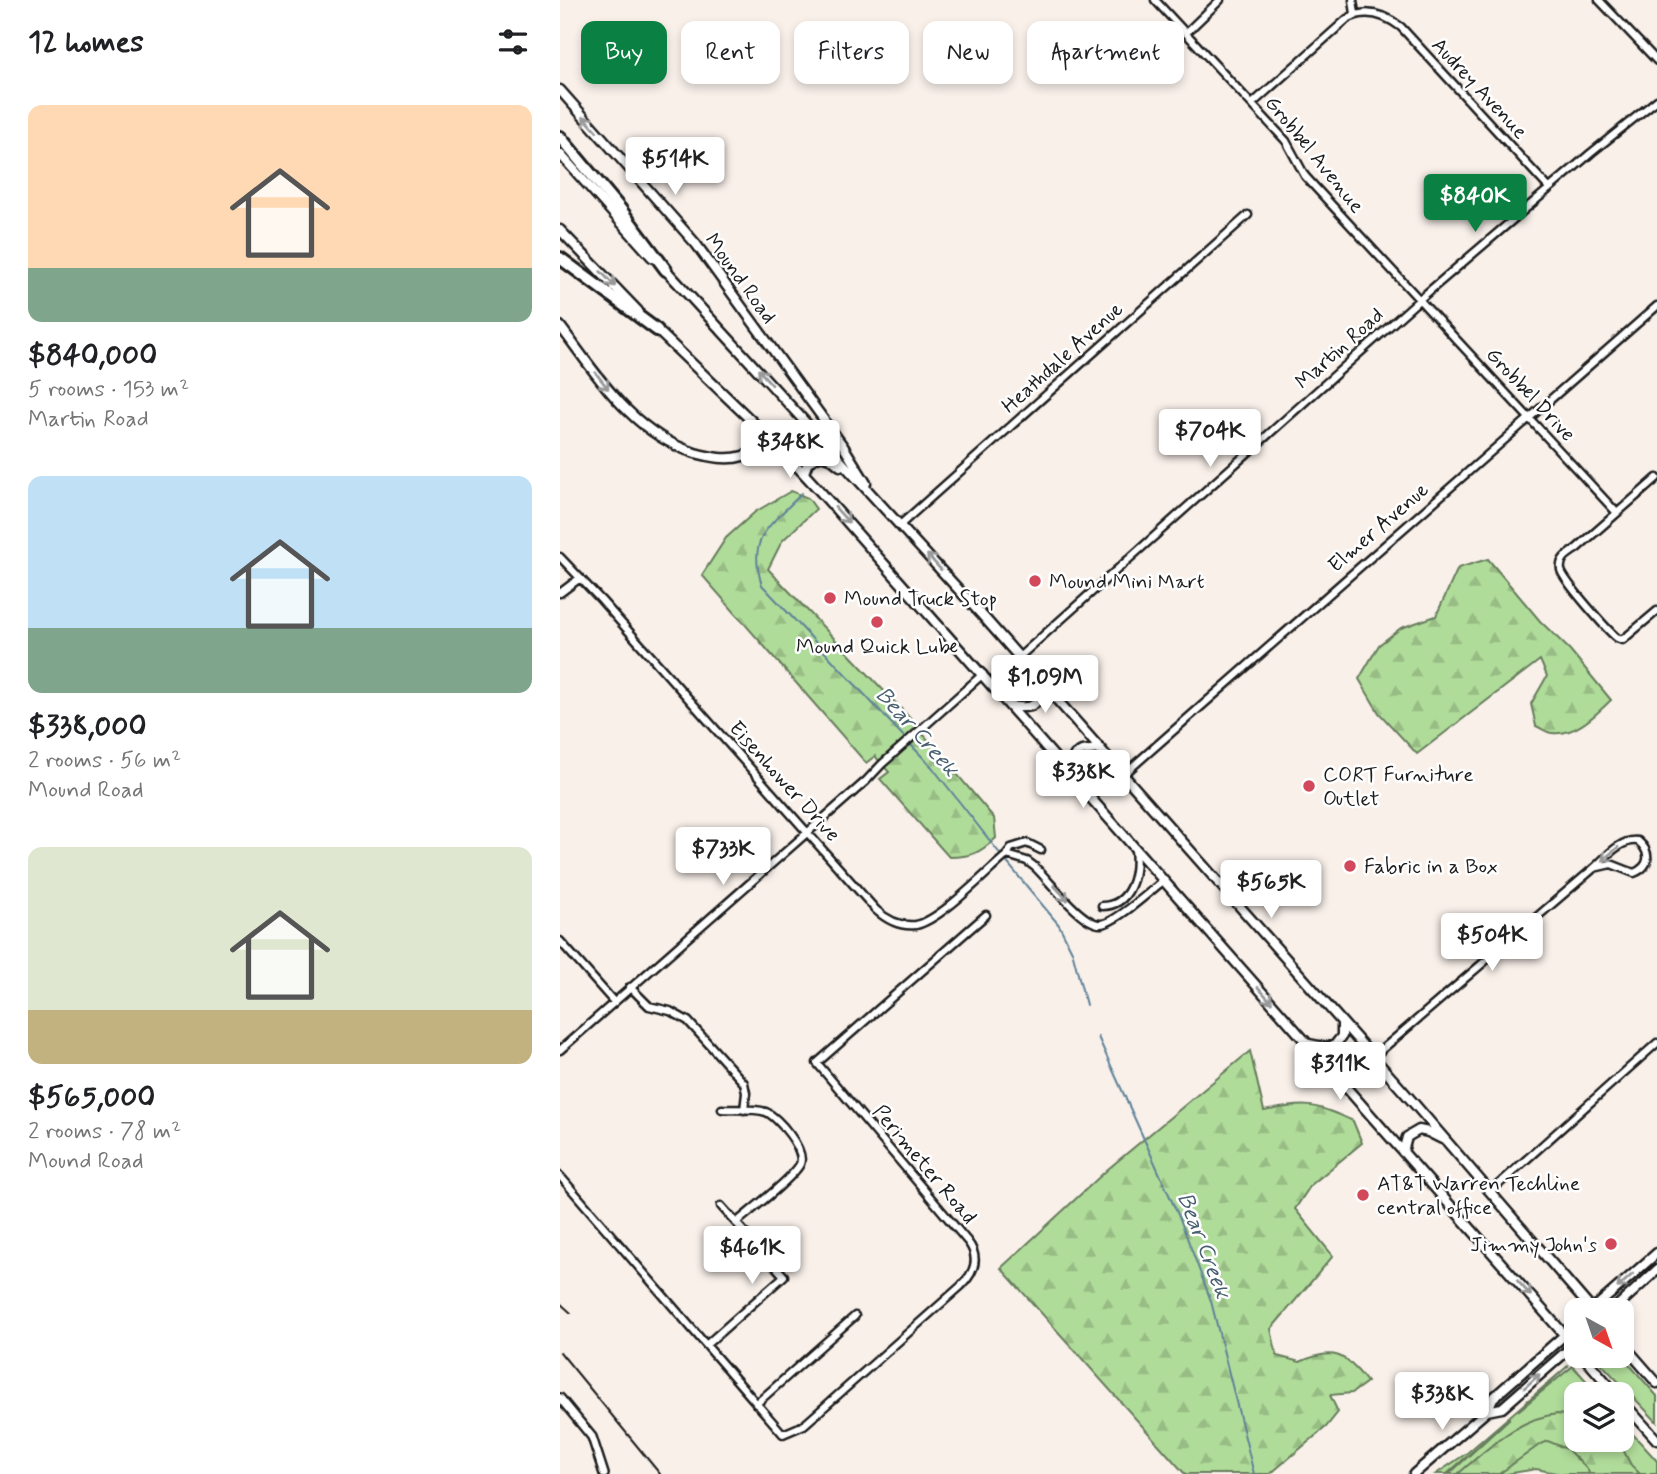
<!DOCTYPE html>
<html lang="en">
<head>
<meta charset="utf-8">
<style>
  :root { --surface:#fff; --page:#f6f6f6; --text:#202124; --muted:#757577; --accent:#0b8043 }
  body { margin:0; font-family:Mynerve,sans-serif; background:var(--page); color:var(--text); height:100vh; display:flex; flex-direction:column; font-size:26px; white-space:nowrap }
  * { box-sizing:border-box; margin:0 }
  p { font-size:23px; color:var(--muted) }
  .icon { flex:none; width:38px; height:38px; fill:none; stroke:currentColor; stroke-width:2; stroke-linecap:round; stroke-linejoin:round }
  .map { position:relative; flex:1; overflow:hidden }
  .details { display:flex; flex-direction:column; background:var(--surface); width:560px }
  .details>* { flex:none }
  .hud { position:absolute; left:21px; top:21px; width:665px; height:63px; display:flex; gap:14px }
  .needle { width:46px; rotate:140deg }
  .fabs { position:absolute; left:1004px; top:1298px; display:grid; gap:14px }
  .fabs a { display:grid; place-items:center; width:70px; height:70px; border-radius:14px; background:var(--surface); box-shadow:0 4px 10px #0003; font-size:35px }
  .price { position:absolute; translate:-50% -60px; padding:0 16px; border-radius:7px; background:#fff; color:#222; font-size:23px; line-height:46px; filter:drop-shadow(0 2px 4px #0008) }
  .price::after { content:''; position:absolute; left:50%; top:42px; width:21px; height:16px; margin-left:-10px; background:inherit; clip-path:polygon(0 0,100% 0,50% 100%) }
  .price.current { background:var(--accent); color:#fff }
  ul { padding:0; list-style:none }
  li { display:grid; align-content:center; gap:14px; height:371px; padding:0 28px }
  li span { display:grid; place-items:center; height:217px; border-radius:14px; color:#555 }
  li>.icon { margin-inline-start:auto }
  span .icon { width:126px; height:126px; fill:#fffc; stroke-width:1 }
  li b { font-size:30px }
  h2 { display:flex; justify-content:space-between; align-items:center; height:84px; padding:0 28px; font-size:30px }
  .tag { padding:0 24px; border-radius:14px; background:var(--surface); box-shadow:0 4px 10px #0003; font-size:24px; line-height:63px }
  .tag.current { background:var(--accent); color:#fff }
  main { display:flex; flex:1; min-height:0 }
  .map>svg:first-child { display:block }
  .grass { fill:#b0dc9a; stroke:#667c5b; stroke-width:2 }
  .forest { fill:url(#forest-firs); stroke:#667c5b; stroke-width:2 }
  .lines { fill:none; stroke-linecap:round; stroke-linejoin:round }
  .stream { stroke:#5f8298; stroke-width:2 }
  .minor-casing { stroke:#1c1c1c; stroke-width:11 }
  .tertiary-casing { stroke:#1c1c1c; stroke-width:12 }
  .secondary-casing { stroke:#1c1c1c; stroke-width:13 }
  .motorway-casing { stroke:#1c1c1c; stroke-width:16 }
  .minor { stroke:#fff; stroke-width:6 }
  .tertiary { stroke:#fff; stroke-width:7 }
  .secondary { stroke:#fff; stroke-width:8 }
  .motorway { stroke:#fff; stroke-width:10 }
  .rail { stroke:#1c1c1c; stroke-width:2 }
  .oneway { stroke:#999 }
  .poi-dot { fill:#d1495b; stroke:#fff; stroke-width:2.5 }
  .labels { text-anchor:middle; stroke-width:5; stroke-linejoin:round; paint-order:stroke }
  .street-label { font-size:21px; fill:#1c1c1c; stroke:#fff }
  .poi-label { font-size:21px; fill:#1c1c1c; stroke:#fff; text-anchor:start }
  .water-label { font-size:23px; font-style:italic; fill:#48606f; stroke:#fff }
</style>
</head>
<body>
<main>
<section class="details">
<h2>12 homes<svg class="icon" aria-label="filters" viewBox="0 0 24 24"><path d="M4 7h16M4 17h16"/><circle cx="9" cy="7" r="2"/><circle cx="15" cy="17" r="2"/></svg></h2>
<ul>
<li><span style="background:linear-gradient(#ffd9b3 75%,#7fa58c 0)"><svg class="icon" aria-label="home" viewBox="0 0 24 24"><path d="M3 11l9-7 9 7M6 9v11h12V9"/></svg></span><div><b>$840,000</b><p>5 rooms · 153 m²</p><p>Martin Road</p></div></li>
<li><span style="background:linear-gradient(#bfe0f5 70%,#7fa58c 0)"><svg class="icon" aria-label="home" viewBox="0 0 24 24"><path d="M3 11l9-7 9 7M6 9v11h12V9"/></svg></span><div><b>$338,000</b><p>2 rooms · 56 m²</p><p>Mound Road</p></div></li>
<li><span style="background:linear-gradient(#dfe7d0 75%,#c2b280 0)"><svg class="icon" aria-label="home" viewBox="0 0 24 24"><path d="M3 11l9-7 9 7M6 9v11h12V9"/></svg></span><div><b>$565,000</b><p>2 rooms · 78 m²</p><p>Mound Road</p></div></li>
</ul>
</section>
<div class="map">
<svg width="1097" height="1474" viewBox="0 0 1097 1474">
  <defs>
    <pattern id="forest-firs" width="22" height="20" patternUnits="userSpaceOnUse" patternTransform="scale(1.75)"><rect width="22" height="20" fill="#b0dc9a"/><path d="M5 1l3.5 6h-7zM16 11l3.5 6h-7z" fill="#97bc84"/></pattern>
  </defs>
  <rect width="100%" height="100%" fill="#f9f0ea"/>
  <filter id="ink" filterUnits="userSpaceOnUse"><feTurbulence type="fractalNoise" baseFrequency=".0143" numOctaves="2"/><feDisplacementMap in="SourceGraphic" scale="14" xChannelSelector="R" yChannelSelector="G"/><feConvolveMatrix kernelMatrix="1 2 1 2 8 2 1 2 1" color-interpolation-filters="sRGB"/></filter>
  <g filter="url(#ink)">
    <path class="grass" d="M1034,1356H1062L1097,1396V1422Z
      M1009,1365L958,1411L1013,1366L1039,1395H1017V1440H1062V1422L1097,1461V1474H1001L976,1469L947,1474H889L950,1418L887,1474H876L907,1453Z"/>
    <path class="forest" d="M231,491L248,498L256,509L222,541L208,569L347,715L434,818L436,838C420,853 411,857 389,857L320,779L329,772L315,756L306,763L142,575L166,538L195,512Z
      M928,559L980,621L1010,650L1051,700C1036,714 1016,736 992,733C987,733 981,728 976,726L971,704L987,676L980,660L857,754L819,713L799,679L819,645L841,628L876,616L898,568Z
      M690,1051L704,1111C746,1103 753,1102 793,1121L802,1143L751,1185L735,1209L773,1256L711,1329L717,1356L740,1362C773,1347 785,1353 807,1382L792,1393L770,1395L778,1412L766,1427L710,1474H625L441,1268L548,1169Z
      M997,1414L1017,1417V1440H1058L1071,1465L1080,1474H1029L1028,1470L1007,1449L988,1441L979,1445L939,1474H898C926,1450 958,1418 997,1414Z"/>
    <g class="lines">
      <path class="stream" d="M242,493C211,526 186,536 202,585L346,739
        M349,743L372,767L441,855
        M445,860L499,925L512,951L526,1005
        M538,1037L620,1219L651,1301L694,1474"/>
      <g class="minor-casing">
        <path id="minor" d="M595,0L726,141L745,176L755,187L1057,513
          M793,0L795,14
          M1039,0L1097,61
          M626,33L660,0
          M692,104L787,19C806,8 824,14 841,27L989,188
          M1097,478L1016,549C1008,554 999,559 1001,570C1003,580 1048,631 1057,638L1062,640L1066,637L1097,611
          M340,525L688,215
          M0,557L41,600L316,910C327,920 340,927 356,925C381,920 426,872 447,855L451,848L467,843L481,850
          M0,593L20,578
          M458,658L860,299L1031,153L1097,100
          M563,775L1097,306
          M447,855L467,861L475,867C489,880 522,925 541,924C554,924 592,890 604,880
          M542,906C571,906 578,873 575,850
          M0,941L54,1002
          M70,987L89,1006L110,1011L128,1021L184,1083L186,1093L184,1110
          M0,1050L306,781L322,764L423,674
          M812,1058L1034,868C1045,858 1061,838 1078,841C1091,852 1091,866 1074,873L1051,864L1034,868
          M162,1109C176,1110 193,1108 206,1112C218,1117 246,1150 240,1164C234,1177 190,1211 176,1223
          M0,1176L223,1434L244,1425L401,1286C415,1272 420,1258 408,1242L257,1063L426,915
          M930,1192L1097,1043
          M146,1345L224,1276L161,1206
          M196,1404L295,1316"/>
      </g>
      <g class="tertiary-casing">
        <path id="tertiary" d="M0,1398L32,1437L44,1474"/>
      </g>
      <g class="secondary-casing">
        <path id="secondary" d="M0,90L136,244L283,446L306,483
          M0,154L92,257
          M0,230L78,311
          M104,268L421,614L851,1100L1033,1311
          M0,326C38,376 72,433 135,453C150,457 167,461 183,456C193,453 202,445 210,439
          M95,328L223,451L258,489L1017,1349
          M244,473L248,462L261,455L270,458L280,466
          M450,706C475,710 481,705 478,680
          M512,777L511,763L515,755L522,751L539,749
          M749,1044L764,1047L774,1046L782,1036V1024
          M843,1152L847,1137L859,1130L868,1132L882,1139
          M1031,1311L1097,1253
          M1052,1311L1097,1270
          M1062,1343L1097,1383
          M1023,1356L1057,1395
          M1062,1401L1097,1440
          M927,1411L942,1408L1017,1342
          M854,1474L927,1411L933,1398L1017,1324"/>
      </g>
      <g class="motorway-casing">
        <path id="motorway" d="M0,137L61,210L106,270
          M0,258L97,330"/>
      </g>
      <use href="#minor" class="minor"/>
      <use href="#tertiary" class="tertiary"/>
      <use href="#secondary" class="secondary"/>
      <use href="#motorway" class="motorway"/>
      <path class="rail" d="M0,1303L11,1313
        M0,1352L100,1474"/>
    </g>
    <defs><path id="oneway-shaft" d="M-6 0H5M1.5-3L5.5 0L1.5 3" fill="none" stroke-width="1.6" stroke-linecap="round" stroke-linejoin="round" transform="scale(1.75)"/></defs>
    <g class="oneway">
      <use href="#oneway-shaft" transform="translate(30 124) rotate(-132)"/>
      <use href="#oneway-shaft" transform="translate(48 279) rotate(46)"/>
      <use href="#oneway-shaft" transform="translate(205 377) rotate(-132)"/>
      <use href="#oneway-shaft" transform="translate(42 381) rotate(52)"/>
      <use href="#oneway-shaft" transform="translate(282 515) rotate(48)"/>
      <use href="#oneway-shaft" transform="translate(374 562) rotate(-132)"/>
      <use href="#oneway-shaft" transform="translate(1050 854) rotate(140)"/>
      <use href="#oneway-shaft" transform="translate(501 893) rotate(47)"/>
      <use href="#oneway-shaft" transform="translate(705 995) rotate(48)"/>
      <use href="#oneway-shaft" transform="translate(1065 1281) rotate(138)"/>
      <use href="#oneway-shaft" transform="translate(964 1288) rotate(48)"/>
      <use href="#oneway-shaft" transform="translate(972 1381) rotate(-42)"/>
    </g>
  </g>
  <g class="poi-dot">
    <circle cx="475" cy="581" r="7"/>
    <circle cx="270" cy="598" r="7"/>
    <circle cx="317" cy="622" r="7"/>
    <circle cx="749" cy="786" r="7"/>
    <circle cx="790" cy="866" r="7"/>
    <circle cx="803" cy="1195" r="7"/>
    <circle cx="1051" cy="1244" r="7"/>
  </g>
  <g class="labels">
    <g class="street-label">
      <text transform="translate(920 88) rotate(47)" y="7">Audrey Avenue</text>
      <text transform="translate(755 154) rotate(51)" y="7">Grobbel Avenue</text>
      <text transform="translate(181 278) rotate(54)" y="7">Mound Road</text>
      <text transform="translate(779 348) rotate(-42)" y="7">Martin Road</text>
      <text transform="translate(502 357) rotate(-42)" y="7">Heathdale Avenue</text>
      <text transform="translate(971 394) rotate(47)" y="7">Grobbel Drive</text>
      <text transform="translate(818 527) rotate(-41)" y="7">Elmer Avenue</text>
      <text transform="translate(225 781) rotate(48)" y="7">Eisenhower Drive</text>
      <text transform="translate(365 1164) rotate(50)" y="7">Perimeter Road</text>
    </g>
    <g class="poi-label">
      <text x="489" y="588">Mound Mini Mart</text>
      <text x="284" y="605">Mound Truck Stop</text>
      <text x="317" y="653" text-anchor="middle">Mound Quick Lube</text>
      <text x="763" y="781">CORT Furniture<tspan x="763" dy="24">Outlet</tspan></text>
      <text x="804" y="873">Fabric in a Box</text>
      <text x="817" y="1190">AT&amp;T Warren Techline<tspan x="817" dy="24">central office</tspan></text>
      <text x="1037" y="1251" text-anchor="end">Jimmy John's</text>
    </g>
    <g class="water-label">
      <text transform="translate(358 731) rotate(48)" y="8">Bear Creek</text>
      <text transform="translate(645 1245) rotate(69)" y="8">Bear Creek</text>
    </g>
  </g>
</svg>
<div class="fabs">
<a><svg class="needle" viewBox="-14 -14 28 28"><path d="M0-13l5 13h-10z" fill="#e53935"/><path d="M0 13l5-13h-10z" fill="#757577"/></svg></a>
<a><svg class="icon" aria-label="layers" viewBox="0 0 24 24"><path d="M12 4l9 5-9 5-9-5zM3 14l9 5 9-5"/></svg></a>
</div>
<b class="price" style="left:115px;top:197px">$514K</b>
<b class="price current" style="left:915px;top:234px">$840K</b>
<b class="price" style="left:650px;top:469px">$704K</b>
<b class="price" style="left:230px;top:480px">$348K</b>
<b class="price" style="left:485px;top:715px">$1.09M</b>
<b class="price" style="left:523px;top:810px">$338K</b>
<b class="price" style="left:163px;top:887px">$733K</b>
<b class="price" style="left:711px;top:920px">$565K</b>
<b class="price" style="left:932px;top:973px">$504K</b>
<b class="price" style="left:780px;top:1102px">$311K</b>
<b class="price" style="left:192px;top:1286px">$461K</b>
<b class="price" style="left:882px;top:1432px">$338K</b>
<div class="hud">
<a class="tag current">Buy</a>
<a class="tag">Rent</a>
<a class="tag">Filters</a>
<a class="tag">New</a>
<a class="tag">Apartment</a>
</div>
</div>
</main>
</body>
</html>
